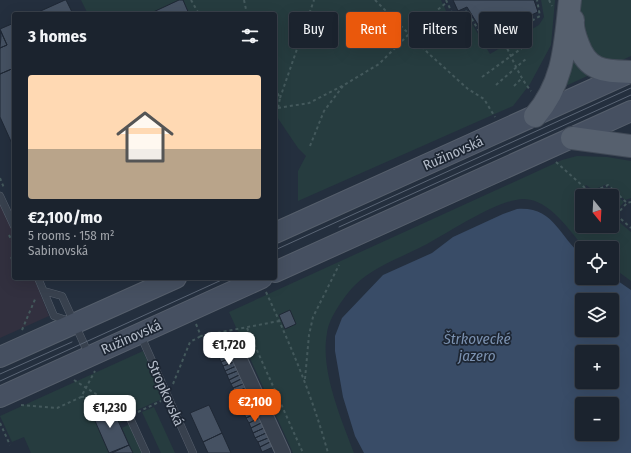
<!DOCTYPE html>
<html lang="en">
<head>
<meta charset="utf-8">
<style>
  :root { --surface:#1b232e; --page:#282f3a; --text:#f1f3f6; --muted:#a0a4aa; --line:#39404a; --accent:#ea580c }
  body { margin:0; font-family:"Fira Sans Condensed",sans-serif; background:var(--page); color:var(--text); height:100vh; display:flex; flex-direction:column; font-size:15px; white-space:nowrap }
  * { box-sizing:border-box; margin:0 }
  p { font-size:13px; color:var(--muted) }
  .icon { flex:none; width:22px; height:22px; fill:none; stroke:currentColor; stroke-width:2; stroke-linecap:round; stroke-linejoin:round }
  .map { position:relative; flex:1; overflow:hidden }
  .panel { position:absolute; left:12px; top:12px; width:265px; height:268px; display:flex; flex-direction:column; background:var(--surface); border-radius:4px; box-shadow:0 4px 16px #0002,0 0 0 1px var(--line) }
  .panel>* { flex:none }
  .banner { position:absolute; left:289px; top:12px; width:282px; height:36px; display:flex; gap:8px }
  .needle { width:26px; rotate:162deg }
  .controls { position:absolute; left:575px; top:189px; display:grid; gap:8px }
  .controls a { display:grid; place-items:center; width:44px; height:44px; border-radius:4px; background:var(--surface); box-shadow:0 4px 16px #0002,0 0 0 1px var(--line); font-size:20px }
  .price { position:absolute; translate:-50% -34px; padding:0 9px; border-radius:8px; background:#fff; color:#222; font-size:13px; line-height:26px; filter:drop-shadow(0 1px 2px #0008) }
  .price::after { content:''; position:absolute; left:50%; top:24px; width:12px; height:9px; margin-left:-6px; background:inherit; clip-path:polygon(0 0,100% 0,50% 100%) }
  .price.selected { background:var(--accent); color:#fff }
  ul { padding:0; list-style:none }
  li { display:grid; align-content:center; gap:8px; height:212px; padding:0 16px }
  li+li { border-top:1px solid var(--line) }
  li span { display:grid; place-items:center; height:124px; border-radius:4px; color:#555 }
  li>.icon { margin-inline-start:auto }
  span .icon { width:72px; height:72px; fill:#fffc; stroke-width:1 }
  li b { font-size:17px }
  h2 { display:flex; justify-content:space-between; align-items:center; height:48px; padding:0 16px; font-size:17px }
  .chip { padding:0 14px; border-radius:4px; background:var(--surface); box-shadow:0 4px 16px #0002,0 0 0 1px var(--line); font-size:14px; line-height:36px }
  .chip.selected { background:var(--accent); color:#fff }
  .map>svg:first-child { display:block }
  .medical { fill:#32303f }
  .green { fill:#263c3f }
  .water { fill:#394c67; fill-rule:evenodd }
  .building { fill:#455162; stroke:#1f2835 }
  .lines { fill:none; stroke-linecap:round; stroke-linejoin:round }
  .lane-casing { stroke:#565f6c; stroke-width:8 }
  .street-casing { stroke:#565f6c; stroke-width:16 }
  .secondary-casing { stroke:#565f6c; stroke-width:22 }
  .primary-casing { stroke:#414a57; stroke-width:24 }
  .path { stroke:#44595c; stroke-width:2; stroke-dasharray:3 3; stroke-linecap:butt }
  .lane { stroke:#38414e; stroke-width:7 }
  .street { stroke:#38414e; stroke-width:14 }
  .secondary { stroke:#465061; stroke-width:20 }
  .primary { stroke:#56606e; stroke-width:22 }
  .tram { stroke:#5a6575; stroke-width:1 }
  .labels { text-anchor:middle; stroke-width:3.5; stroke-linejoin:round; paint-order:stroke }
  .street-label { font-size:14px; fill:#b4bcc9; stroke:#1d2633 }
  .water-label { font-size:15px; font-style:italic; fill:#7c92b1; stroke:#1d2633 }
</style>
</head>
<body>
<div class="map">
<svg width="631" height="453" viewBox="0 0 631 453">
  <rect width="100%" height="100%" fill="#242f3e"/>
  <path class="medical" d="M0,196L14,229V278H34L49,316L0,338Z"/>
  <path class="green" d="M81,0H179L149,14H88Z
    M183,0H441L456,32L472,24L490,54L539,25L544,17L541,0H555L551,45L530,84L513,106L298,201V171L306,156L298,148L277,117L278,109L275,110V14H189Z
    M573,0H631V56L559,89Z
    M577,156L607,157L631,161V198L625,200L607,184L593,190L586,185L582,189L590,196H582V226H612V216L631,232V281L612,267V248H585C570,232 549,198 523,199C497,200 451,231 427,244C403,257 374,266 354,286C343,298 329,318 327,333C320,371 341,418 354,453H293L229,312L562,160Z
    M607,187L624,202L616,211L612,208V196H599L594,192Z
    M143,351L164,398L126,415L127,419L119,423L111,405L92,414L110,453H31L24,437L12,442L0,416Z
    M154,407L175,453H161L142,412Z
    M130,424L143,453H133L122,428Z"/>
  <path class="water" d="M517,209C554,206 559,237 582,255V278H612V277L631,290V453H364L355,436L343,397L335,351V336L342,318L383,275L432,253L453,237L503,214ZM582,300H612V330H582ZM582,352H612V382H582ZM582,404H612V434H582Z"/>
  <path class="building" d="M66,0L73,14H34L65,0Z
    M179,0H183L189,14H149Z
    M453,0H534L538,12L485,36L467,7L458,11Z
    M14,23V68L0,74V48L7,45L0,29Z
    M0,30L7,45L0,48L1,36Z
    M14,68V148L0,117V74Z
    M290,310L296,324L285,329L279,315Z
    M229,352L232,357L221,362L219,357Z
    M232,357L234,362L223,366L221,362Z
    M234,362L236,366L225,371L223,366Z
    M236,366L237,371L227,375L225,371Z
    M237,371L239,375L229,380L227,375Z
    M239,375L241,379L231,384L229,380Z
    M241,379L243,384L233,388L231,384Z
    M243,384L245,388L235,393L233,388Z
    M245,388L248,393L237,398L235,393Z
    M248,393L250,398L240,403L237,398Z
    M250,398L253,403L242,408L240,403Z
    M253,403L255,408L244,413L242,408Z
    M111,405L129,445L109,453L92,414Z
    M209,405L222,433L203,442L190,413Z
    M255,408L257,413L246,418L244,413Z
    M257,413L259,418L249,423L246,418Z
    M259,418L261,423L251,428L249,423Z
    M261,423L264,428L253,433L251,428Z
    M264,428L266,433L255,438L253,433Z
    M222,433L231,453H208L203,442Z
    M266,433L268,438L258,442L255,438Z
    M268,438L270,442L260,447L258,442Z
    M270,442L273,447L262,452L260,447Z
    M129,445L133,453H112Z"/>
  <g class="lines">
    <g class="lane-casing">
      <path id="lane" d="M0,196L14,226
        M38,278L54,316L69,321
        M44,291L62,296L89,355
        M140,334L193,453
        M129,416L146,453"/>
    </g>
    <g class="street-casing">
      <path id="street" d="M238,355L283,453"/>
    </g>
    <g class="secondary-casing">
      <path id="secondary" d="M275,233L631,72
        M275,272L631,111
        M0,357L176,278
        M0,397L262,278"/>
    </g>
    <g class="primary-casing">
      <path id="primary" d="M573,20C572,29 575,36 578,44C588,72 605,71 631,72
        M535,116C565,81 565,43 570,0
        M572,138L631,146"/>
    </g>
    <path class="path" d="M191,0L199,14
      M244,0L247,14
      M375,0L429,54L468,89L484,99L495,117
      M446,0L454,17L467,11L485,41L502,38L540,16L537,0
      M549,0L552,6
      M502,38C511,55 519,77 531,91
      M482,77L522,48
      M496,85L527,58
      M514,86L521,79
      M275,88L280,98L278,108L275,110
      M280,98L314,0
      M278,108L309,103L344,85L379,64L409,34L447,2
      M310,146L324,111L343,86
      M556,162L594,196
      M0,178L4,188
      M595,191L608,185L627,203L631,202
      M612,211L631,228
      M616,215L627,203
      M9,235L14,245
      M14,252L11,257L14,264
      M266,292C291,346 312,395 328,453
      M196,324L201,336L279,321
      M247,328L303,453
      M22,330L36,297
      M305,379L309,335L313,317L339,265
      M74,380L99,396
      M173,384L190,342L201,336
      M81,397L100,396L122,409
      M21,405L57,408L81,397L95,371
      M138,412L161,401
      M0,423L10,445"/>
    <use href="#lane" class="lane"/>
    <use href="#street" class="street"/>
    <use href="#secondary" class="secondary"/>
    <use href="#primary" class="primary"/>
    <path class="tram" d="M339,227L631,95
      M275,250L631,88
      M0,374L72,342
      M0,381L226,278"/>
  </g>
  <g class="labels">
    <g class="street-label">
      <text transform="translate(453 153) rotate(-24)" y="5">Ružinovská</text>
      <text transform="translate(131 337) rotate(-24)" y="5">Ružinovská</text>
      <text transform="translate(166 393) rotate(66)" y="5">Stropkovská</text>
    </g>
    <g class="water-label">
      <text x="477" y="344">Štrkovecké<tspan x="477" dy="17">jazero</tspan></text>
    </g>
  </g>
</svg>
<div class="controls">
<a><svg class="needle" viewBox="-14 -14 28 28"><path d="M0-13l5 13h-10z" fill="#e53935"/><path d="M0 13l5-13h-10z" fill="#a0a4aa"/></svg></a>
<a><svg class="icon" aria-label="locate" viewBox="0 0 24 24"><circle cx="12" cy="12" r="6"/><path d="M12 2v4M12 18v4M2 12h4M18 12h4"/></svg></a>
<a><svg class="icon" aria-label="layers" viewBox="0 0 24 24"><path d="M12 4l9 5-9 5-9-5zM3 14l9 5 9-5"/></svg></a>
<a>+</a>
<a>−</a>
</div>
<b class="price" style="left:229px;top:366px">€1,720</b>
<b class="price selected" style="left:255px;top:423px">€2,100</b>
<b class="price" style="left:110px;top:429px">€1,230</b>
<div class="banner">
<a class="chip">Buy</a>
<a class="chip selected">Rent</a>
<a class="chip">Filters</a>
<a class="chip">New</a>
</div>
<section class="panel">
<h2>3 homes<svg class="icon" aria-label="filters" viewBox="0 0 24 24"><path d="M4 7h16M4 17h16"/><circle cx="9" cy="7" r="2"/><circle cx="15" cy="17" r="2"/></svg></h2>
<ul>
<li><span style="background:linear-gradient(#ffd9b3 60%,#b9a48a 0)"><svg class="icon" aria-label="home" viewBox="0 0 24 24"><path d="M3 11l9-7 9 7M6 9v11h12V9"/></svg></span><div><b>€2,100/mo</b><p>5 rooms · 158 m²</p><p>Sabinovská</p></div></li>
</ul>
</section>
</div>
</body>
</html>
